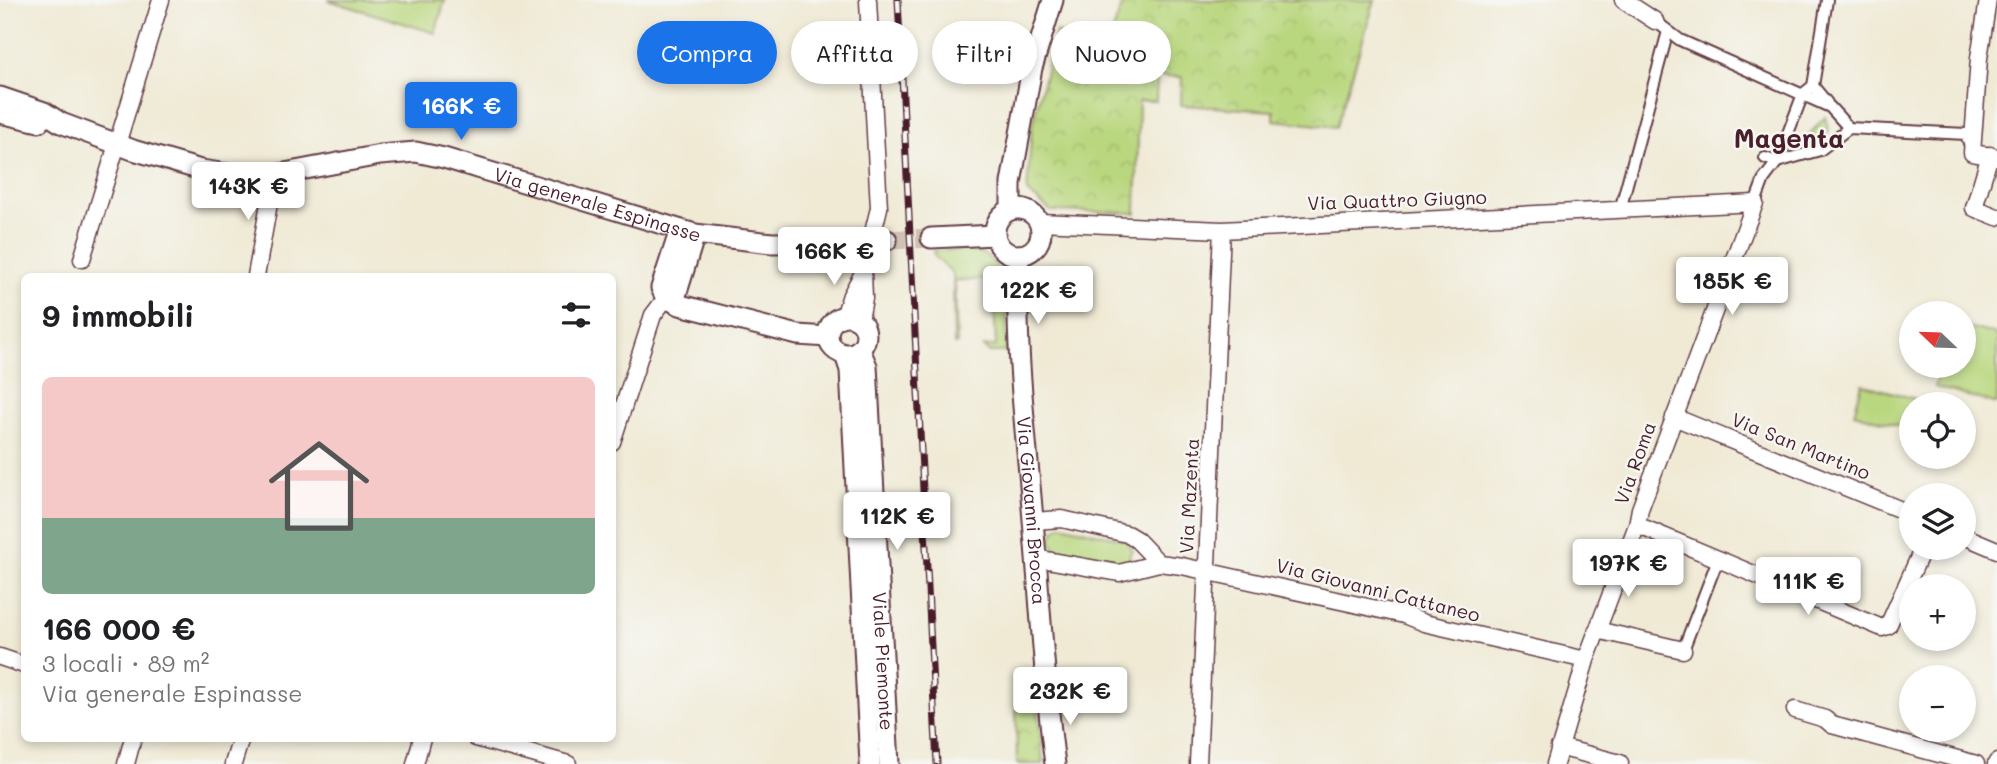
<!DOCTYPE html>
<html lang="it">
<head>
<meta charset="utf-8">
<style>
  :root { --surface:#fff; --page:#f2f2f2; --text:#202124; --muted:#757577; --accent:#1a73e8 }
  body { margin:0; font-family:Mali,sans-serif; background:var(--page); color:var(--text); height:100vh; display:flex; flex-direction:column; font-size:26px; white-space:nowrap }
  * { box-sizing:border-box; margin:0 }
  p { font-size:23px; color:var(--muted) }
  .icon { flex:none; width:38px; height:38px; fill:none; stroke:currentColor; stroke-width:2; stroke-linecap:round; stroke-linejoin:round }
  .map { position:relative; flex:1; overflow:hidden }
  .panel { position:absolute; left:21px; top:273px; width:595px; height:469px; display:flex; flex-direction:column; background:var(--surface); border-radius:10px; box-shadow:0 4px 10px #0003 }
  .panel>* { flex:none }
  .top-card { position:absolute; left:637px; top:21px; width:665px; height:63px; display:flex; gap:14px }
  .needle { width:46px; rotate:293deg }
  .controls { position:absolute; left:1899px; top:301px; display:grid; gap:14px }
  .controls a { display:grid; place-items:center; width:77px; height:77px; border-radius:50%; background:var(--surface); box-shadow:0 4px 10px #0003; font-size:35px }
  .price { position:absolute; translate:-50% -60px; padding:0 16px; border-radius:7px; background:#fff; color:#222; font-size:23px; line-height:46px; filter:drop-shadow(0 2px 4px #0008) }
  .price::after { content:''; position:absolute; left:50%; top:42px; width:21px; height:16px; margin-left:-10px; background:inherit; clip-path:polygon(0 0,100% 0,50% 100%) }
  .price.on { background:var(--accent); color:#fff }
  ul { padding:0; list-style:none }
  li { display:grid; align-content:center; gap:14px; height:371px; padding:0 21px }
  li span { display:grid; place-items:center; height:217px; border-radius:10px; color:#555 }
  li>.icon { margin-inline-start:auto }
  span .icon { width:126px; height:126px; fill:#fffc; stroke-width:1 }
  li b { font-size:30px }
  h2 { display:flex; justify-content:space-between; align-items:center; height:84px; padding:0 21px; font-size:30px }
  .tag { padding:0 24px; border-radius:32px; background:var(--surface); box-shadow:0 4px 10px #0003; font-size:24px; line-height:63px }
  .tag.on { background:var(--accent); color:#fff }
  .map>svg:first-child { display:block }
  .grass { fill:#b9d77e; stroke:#827b54; stroke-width:2 }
  .park { fill:url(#park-crowns); stroke:#827b54; stroke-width:2 }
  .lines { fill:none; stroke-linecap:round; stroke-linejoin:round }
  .tertiary-tunnel { stroke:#cfc1b3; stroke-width:19; stroke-dasharray:19 10; stroke-linecap:butt }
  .pedestrian-casing { stroke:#633d44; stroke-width:14 }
  .minor-casing { stroke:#633d44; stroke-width:19 }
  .tertiary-casing { stroke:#633d44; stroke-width:23 }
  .pedestrian { stroke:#fff; stroke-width:10 }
  .minor { stroke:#fff; stroke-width:16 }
  .tertiary { stroke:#fff; stroke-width:19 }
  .rail-casing { stroke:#4a1f2b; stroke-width:7 }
  .rail { stroke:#f6f6f2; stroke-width:4.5; stroke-dasharray:13; stroke-linecap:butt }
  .labels { text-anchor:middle; stroke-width:5; stroke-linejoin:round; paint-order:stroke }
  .street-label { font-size:19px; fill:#4a1f2b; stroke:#f6f6f2 }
  .district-label { font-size:26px; font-weight:bold; fill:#4a1f2b; stroke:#f6f6f2 }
</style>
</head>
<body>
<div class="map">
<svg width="1997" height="764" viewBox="0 0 1997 764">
  <defs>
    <pattern id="park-crowns" width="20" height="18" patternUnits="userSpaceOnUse" patternTransform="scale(1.75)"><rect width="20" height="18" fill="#b9d77e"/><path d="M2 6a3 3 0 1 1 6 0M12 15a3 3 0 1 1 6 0" fill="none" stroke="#a1b86d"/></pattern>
  </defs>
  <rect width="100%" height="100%" fill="#f6f6f2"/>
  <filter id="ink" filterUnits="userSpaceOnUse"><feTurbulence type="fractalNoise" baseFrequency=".0143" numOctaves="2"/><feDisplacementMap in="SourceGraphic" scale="14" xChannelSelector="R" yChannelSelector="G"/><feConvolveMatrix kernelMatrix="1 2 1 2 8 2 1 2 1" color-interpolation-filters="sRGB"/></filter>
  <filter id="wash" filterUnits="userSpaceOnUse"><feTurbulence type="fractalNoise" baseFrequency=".00686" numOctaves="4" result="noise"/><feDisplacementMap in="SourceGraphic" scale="28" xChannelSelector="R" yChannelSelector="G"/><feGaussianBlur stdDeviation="1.57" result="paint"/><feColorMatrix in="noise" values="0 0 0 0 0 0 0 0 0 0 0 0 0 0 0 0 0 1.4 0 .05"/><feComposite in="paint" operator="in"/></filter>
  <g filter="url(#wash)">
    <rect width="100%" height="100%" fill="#f0ead5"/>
    <path class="grass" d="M328,0H445L435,33Z
      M1825,117C1832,134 1826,144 1809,148V135Z
      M933,251C946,251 960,249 972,251C1016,258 1005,321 1006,352H989L983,347L996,346L993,279L955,281L957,344H954L953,273L935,257Z
      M1964,326L1997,335V404L1935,387L1941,366H1964Z
      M1862,384L1915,399L1913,404H1911L1907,428L1854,413Z
      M1062,525L1125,540L1133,551L1130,553L1129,558L1131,561L1122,566L1056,552L1051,540L1055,530Z"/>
    <path class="park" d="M1124,0H1375L1336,127L1274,120V111L1181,105L1182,77L1157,76L1156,101H1139L1136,213L1051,211L1027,192L1032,126L1056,32L1107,47Z
      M1037,698L1043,764H1017L1016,701Z"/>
  </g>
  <g filter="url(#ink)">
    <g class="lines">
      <path class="tertiary-tunnel" d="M887,240L931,238"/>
      <g class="pedestrian-casing">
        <path id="pedestrian" d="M1655,21L1680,40L1830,107L1849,128
          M1827,103L1813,86L1827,0
          M1765,158L1777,162L1820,150L1849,128L1966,134L1970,146
          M1755,203L1764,179L1777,162L1803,94L1813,86
          M1620,210L1668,31
          M1683,650L1718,559"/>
      </g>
      <g class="minor-casing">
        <path id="minor" d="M1623,0L1655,21
          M1988,0L1979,58L1972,153L1997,157
          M1990,155L1974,208L1997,217
          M1040,222L1222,230L1755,203L1640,509L1637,525L1586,660L1555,764
          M82,259L161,0
          M256,276L274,175
          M844,317L851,295L863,273
          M860,321L864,298L863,273L879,208L868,0
          M1674,417L1911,514
          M612,442L653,315L666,298
          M1033,521L1062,519L1127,534L1137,540L1159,563
          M1637,525L1882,628L1888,626L1923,548
          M1964,536L1997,550
          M1036,558L1119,573L1159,563L1182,566L1404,615L1424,623L1586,660
          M1597,630L1683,650
          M0,657L24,665
          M1795,710L1825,719L1832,725L1976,764
          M476,738L568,764
          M1559,747L1620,763
          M126,764L133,738
          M233,764L241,738
          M415,764L422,738
          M1198,764L1222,230
          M1996,764L1997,762"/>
      </g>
      <g class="tertiary-casing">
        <g id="tertiary">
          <path id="s1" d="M0,97L44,112L61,123L133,150L201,170L241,176L274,175L380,155L416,152L444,158L695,234L772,243L854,242"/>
          <path d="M0,113L39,122"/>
          <circle cx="1018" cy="232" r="23"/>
          <path d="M1011,209V183L1032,68L1053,0"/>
          <path d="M680,230L661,288L666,298L680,305L798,335L828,337"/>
          <path d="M931,238L995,235"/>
          <path d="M881,240H887"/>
          <path id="s2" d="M1019,255C1014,344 1026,432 1033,520C1040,602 1044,683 1055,764"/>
          <path d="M674,302L695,234"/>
          <circle cx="847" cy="335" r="19"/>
          <path id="s3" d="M860,350L867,366L889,764"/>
          <path d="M845,355L850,370L870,764"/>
        </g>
      </g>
      <use href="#pedestrian" class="pedestrian"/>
      <use href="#minor" class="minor"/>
      <use href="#tertiary" class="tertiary"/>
      <g class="rail-casing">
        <path id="rail" d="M898,0L937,764"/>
      </g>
      <use href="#rail" class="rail"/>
    </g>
  </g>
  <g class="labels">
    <g class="street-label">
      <text transform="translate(1397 200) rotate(-2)" y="7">Via Quattro Giugno</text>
      <text dy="7" stroke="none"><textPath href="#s1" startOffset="621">Via generale Espinasse</textPath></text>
      <text transform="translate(1801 446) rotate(22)" y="7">Via San Martino</text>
      <text transform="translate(1635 463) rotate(-70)" y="7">Via Roma</text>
      <text transform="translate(1189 496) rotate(-87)" y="7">Via Mazenta</text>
      <text dy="7" stroke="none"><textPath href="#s2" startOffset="256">Via Giovanni Brocca</textPath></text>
      <text transform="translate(1378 590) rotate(14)" y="7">Via Giovanni Cattaneo</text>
      <text dy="7" stroke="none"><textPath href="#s3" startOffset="313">Viale Piemonte</textPath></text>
    </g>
    <g class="district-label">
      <text x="1789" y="148">Magenta</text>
    </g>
  </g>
</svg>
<div class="controls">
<a><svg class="needle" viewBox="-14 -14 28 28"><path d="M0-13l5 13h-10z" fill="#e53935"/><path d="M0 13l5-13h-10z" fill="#757577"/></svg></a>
<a><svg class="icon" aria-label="locate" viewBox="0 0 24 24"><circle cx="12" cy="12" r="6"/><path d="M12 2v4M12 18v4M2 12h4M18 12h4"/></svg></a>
<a><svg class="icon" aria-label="layers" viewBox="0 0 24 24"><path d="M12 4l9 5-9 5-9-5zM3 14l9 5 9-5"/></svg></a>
<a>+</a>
<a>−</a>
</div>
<b class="price on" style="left:461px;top:142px">166K €</b>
<b class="price" style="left:248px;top:222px">143K €</b>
<b class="price" style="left:834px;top:287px">166K €</b>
<b class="price" style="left:1732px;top:317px">185K €</b>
<b class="price" style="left:1038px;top:326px">122K €</b>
<b class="price" style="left:897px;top:552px">112K €</b>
<b class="price" style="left:1628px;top:599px">197K €</b>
<b class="price" style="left:1808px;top:617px">111K €</b>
<b class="price" style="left:1070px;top:727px">232K €</b>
<div class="top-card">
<a class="tag on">Compra</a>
<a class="tag">Affitta</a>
<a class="tag">Filtri</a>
<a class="tag">Nuovo</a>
</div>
<section class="panel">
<h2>9 immobili<svg class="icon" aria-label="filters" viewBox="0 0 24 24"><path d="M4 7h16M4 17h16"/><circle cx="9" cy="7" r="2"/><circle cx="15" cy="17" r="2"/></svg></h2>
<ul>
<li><span style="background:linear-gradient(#f6c9c9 65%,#7fa58c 0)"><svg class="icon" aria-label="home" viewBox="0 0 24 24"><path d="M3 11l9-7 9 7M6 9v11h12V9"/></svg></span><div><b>166 000 €</b><p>3 locali · 89 m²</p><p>Via generale Espinasse</p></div></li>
</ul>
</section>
</div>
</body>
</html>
